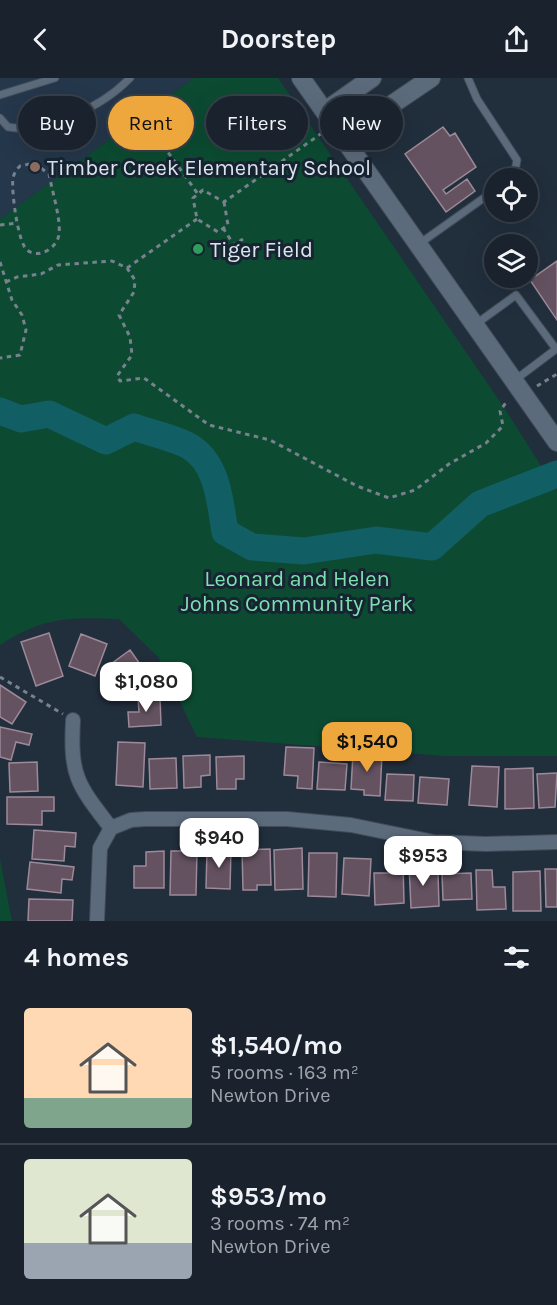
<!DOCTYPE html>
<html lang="en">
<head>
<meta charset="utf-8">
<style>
  :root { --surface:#19222d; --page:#222a35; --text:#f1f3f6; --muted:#9fa4aa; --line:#373f49; --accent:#eea73d }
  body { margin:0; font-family:Karla,sans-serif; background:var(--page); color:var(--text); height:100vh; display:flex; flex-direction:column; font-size:22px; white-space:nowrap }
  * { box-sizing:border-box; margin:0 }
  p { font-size:20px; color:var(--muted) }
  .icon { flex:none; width:33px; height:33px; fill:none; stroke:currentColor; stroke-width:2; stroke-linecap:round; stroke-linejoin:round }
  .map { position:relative; height:843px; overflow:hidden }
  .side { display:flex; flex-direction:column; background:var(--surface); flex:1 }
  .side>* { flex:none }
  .top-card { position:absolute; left:18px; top:18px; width:522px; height:54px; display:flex; gap:12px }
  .tools { position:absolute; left:484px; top:90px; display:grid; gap:12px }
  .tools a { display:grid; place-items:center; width:54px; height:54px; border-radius:50%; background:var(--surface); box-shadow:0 6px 24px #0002,0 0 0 2px var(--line); font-size:30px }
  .price { position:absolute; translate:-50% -51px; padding:0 14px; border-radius:12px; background:#fff; color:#222; font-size:20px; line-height:39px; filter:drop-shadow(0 2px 3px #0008) }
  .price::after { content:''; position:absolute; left:50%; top:36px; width:18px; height:14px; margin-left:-9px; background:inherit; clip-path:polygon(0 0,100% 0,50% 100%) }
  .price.on { background:var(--accent); color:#111 }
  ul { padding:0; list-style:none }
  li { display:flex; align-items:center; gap:18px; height:150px; padding:0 24px }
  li+li { border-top:2px solid var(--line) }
  li span { display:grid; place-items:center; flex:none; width:168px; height:120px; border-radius:6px; color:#555 }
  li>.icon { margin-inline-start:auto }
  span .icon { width:72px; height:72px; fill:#fffc; stroke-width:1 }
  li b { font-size:26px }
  h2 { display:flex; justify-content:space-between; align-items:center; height:72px; padding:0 24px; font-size:26px }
  .pill { padding:0 21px; border-radius:27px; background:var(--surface); box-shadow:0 6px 24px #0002,0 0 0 2px var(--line); font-size:21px; line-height:54px }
  .pill.on { background:var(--accent); color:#111 }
  header { display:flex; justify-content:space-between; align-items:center; height:78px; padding:0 24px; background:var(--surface); font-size:27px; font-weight:700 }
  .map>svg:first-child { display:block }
  .built { fill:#25374b }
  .green { fill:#0c4b32 }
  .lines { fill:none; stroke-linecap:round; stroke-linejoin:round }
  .river { stroke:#125e65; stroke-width:27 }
  .building { fill:#645261; stroke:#9d8999; stroke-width:1.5 }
  .service-casing { stroke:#414c58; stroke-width:9 }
  .minor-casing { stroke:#414c58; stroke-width:16 }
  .tertiary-casing { stroke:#414c58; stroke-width:20 }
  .path { stroke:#77828e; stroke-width:3; stroke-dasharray:4.5 4.5; stroke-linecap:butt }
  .service { stroke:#5c6b7c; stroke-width:7 }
  .minor { stroke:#5c6b7c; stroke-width:14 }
  .tertiary { stroke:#5c6b7c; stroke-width:18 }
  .education-dot { fill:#8d6e63; stroke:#172432; stroke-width:2 }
  .leisure-dot { fill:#2e9e5b; stroke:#172432; stroke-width:2 }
  .labels { text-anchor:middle; stroke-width:6; stroke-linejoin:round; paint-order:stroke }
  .poi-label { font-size:22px; fill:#dde5ef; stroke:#172432; text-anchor:start }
  .park-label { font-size:22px; fill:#7de0b0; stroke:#172432 }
</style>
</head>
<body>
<header><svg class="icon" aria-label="back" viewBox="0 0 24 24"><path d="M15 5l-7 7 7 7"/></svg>Doorstep<svg class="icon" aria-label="share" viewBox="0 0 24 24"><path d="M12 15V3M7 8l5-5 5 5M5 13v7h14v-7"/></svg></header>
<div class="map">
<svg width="557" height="843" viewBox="0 0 557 843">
  <rect width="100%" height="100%" fill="#212e3c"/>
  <path class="built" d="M0,0H194L0,141Z"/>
  <path class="green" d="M194,0H278L505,331L557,413V678H445L197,659L158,579L119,541C69,539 43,539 0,567V141Z
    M0,781L12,843H0Z"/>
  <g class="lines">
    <path class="river" d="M0,333L21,341L49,336L106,363L134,349C151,355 171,359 187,367C218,383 220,424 225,454L252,469L304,473L376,462L432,469L480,426L557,396"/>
  </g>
  <path class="building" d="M443,49L450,58L455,55L476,89L443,112L446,116L467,101L475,113L446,134L405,76Z
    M557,183V242L530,202Z
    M49,555L63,598L36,608L21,564Z
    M81,556L107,566L95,598L69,588Z
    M130,572L147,596L120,615L110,601L117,595L111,586Z
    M0,607L26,624L12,646L0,639Z
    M160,619L161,647L129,649L128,634H139L138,620Z
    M0,649L32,656L29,667L16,664L11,682L0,679Z
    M118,664L145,665L143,709L116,707Z
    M286,669L314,670L312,711L297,710L298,698L284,697Z
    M353,675L382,676L380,718L364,717V712L351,711Z
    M210,677V697L201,698V709L184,710L183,678Z
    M244,678V701H236V711H217L216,679Z
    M176,680L177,710L150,711L149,681Z
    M37,684L38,713L10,714L9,685Z
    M319,684L347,686L345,712L317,711Z
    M472,688L499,689L497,729L469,727Z
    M533,690L534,730L505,731V691Z
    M557,695L555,729L539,730L537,696Z
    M387,696L414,697L413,723L385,722Z
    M420,699L449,701L447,727L418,725Z
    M7,719H54V733H42V747L7,746Z
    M34,752L76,755L75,769L65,768L64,783L32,781Z
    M302,770L303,811L275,812L274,772Z
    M207,771H231L230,811L206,810Z
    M270,771L271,807H257V812H243L242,772Z
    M164,773V810H134V788H146V774Z
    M171,773H197L196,817H170Z
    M309,775H337L336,819L308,818Z
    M344,780L371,781L369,818L342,816Z
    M30,784L74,789L72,802L62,801L61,815L27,811Z
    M390,784H403L404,825L375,827L374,795H390Z
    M426,786L427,796L438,795L439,828L411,830L409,787Z
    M545,791H557V829H546Z
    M476,792H492L493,809H505L506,831L477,832Z
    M540,793L541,833H513V794Z
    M471,795L472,821L443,822L442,796Z
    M29,821L73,822L72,843H28Z"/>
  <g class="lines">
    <g class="service-casing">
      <path id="service" d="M468,0L477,21L517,82L514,98L511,100
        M0,17L55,0
        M0,40L8,49C47,56 103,28 130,0
        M419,166L495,112
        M476,246L516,217L556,271L515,302"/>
    </g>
    <g class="minor-casing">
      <path id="minor" d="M73,642C70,698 77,706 111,750
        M111,750L131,742L145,741H287L351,747L434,764L486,766L557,764
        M97,843L100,770L111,750"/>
    </g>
    <g class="tertiary-casing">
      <path id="tertiary" d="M301,0L557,364
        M325,33L372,0
        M344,59L431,0"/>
    </g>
    <path class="path" d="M142,38L198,116
      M34,85L49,96C52,113 61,141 59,156C58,169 39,182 27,172C18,165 11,112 13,100C14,95 17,91 20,88Z
      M224,124L228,147L218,154L197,141L193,120L203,112L224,124L322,55
      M0,147L18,145
      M223,150L234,167L243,161
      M226,172L234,167
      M0,184L12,222L22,237L26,252L20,277L0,280
      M127,190L197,141
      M6,204L17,199L41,196L58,187L112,183L127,190L135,202L134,214L119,237L130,259L132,277L117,298L120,303L144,300L209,347L270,362L357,408L389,420L415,412L449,386L486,365L503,348L500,333L507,323
      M537,308L557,296
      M0,599L63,636"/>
    <use href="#service" class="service"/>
    <use href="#minor" class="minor"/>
    <use href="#tertiary" class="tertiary"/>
  </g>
  <circle class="education-dot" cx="35" cy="89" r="6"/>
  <circle class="leisure-dot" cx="198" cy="171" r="6"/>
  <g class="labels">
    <g class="poi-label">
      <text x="47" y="97">Timber Creek Elementary School</text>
      <text x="210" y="179">Tiger Field</text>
    </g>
    <g class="park-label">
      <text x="297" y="508">Leonard and Helen<tspan x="297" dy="25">Johns Community Park</tspan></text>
    </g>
  </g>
</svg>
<div class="tools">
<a><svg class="icon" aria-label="locate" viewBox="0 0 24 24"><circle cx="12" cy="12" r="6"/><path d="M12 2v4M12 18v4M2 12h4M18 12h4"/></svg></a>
<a><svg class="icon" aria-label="layers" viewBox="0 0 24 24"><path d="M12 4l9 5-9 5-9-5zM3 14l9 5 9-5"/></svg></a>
</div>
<b class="price" style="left:146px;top:635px">$1,080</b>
<b class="price on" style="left:367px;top:695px">$1,540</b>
<b class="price" style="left:219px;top:791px">$940</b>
<b class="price" style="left:423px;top:809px">$953</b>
<div class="top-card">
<a class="pill">Buy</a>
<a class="pill on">Rent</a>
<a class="pill">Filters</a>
<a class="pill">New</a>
</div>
</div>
<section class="side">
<h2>4 homes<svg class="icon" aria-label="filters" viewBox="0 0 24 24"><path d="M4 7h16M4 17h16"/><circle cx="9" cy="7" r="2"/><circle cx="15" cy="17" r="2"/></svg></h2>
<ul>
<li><span style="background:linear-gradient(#ffd9b3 75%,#7fa58c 0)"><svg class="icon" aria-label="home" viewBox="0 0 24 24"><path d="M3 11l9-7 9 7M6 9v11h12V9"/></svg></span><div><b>$1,540/mo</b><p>5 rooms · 163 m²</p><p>Newton Drive</p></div></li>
<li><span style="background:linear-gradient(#dfe7d0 70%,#9aa5b1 0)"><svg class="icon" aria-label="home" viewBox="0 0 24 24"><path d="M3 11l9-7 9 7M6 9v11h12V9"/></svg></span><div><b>$953/mo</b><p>3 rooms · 74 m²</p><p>Newton Drive</p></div></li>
</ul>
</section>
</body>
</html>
